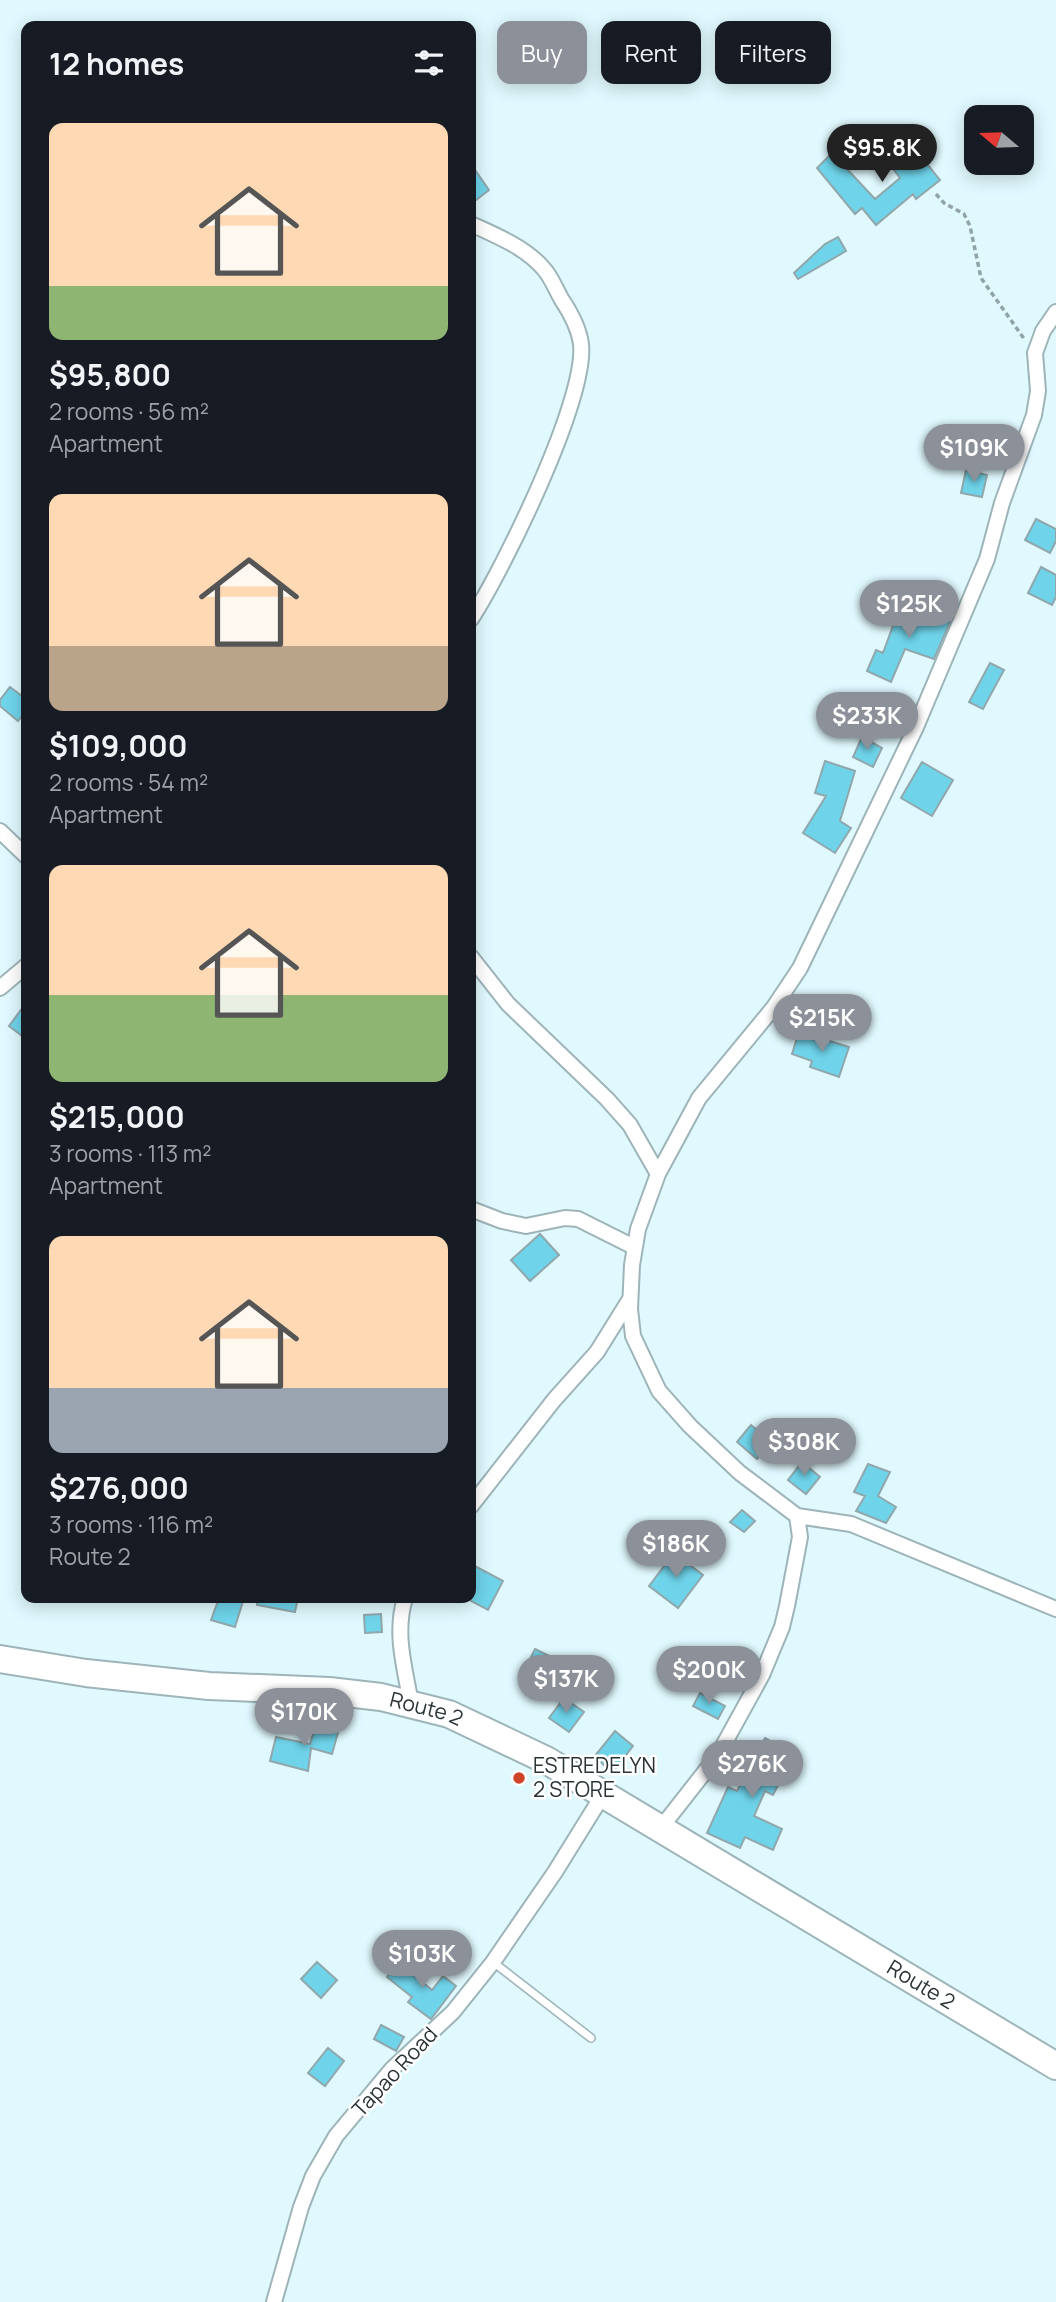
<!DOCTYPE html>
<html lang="en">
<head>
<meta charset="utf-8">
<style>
  :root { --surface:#171b24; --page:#20242c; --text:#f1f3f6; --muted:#9ea1a6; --accent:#8c9099 }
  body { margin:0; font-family:Manrope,sans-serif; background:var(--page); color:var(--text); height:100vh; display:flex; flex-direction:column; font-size:26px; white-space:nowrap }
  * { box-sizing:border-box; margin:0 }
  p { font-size:23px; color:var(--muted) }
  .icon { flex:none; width:38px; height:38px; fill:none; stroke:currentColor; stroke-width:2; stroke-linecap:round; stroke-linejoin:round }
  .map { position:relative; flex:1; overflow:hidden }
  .panel { position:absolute; left:21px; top:21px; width:455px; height:1582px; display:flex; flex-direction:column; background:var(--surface); border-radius:14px; box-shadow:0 4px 18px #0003 }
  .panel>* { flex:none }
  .top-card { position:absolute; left:497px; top:21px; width:453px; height:63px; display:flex; gap:14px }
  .needle { width:46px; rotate:289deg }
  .fabs { position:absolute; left:964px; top:105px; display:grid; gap:14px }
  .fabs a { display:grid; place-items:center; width:70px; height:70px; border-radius:14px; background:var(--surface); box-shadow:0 4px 18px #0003; font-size:35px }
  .price { position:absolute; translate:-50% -60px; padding:0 16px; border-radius:24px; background:var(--accent); color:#fff; font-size:23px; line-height:46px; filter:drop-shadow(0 2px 4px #0008) }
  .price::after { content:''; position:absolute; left:50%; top:42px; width:21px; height:16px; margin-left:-10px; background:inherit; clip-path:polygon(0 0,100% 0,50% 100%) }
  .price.selected { background:#222; color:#fff }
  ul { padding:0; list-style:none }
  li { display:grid; align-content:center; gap:14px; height:371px; padding:0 28px }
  li span { display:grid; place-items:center; height:217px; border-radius:14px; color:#555 }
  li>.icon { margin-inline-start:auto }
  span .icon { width:126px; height:126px; fill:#fffc; stroke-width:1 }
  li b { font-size:30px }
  h2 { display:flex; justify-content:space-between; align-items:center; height:84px; padding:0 28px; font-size:30px }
  .chip { padding:0 24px; border-radius:14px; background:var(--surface); box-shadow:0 4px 18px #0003; font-size:24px; line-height:63px }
  .chip.selected { background:var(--accent); color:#fff }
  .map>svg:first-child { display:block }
  .building { fill:#6fd4ea; stroke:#90a7ac; stroke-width:2 }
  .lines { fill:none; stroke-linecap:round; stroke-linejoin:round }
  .lane-casing { stroke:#9db4b9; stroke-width:10 }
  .street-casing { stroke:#9db4b9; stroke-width:18 }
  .highway-casing { stroke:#9db4b9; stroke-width:30 }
  .path { stroke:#91a3a7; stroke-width:3.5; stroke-dasharray:5 3.5; stroke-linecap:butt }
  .lane { stroke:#fff; stroke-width:7 }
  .street { stroke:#fff; stroke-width:14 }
  .highway { stroke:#fff; stroke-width:26 }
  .poi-dot { fill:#cf4429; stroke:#fff; stroke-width:2.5 }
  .labels { text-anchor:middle; stroke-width:5; stroke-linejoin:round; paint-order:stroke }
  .street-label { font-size:21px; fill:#2a3336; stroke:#fff }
  .poi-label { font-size:21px; fill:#2a3336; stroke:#fff; text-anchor:start }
</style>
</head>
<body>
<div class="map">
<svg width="1056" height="2302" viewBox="0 0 1056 2302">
  <rect width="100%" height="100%" fill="#e0f9fe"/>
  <path class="building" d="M911,144L940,180L916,199L913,194L876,225L862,208L855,214L817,168L832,153L875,199L900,178L888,162Z
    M471,164L489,190L471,204Z
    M838,237L846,251L798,279L794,273L825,244Z
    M966,470L987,475L982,497L961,493Z
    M1036,519L1056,529V541L1050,553L1025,540Z
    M1041,567L1056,575V597L1052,605L1028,593Z
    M902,601L950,622L934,659L905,649L891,682L867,671L876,650L883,653Z
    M990,663L1004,670L983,709L969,702Z
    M10,687L26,699V711L18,721L0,706V700Z
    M862,737L882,748L873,767L853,757Z
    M825,761L855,771L840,821L851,828L835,853L803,833L826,796L815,793Z
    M922,762L953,780L932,816L901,798Z
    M26,1003V1039L9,1026Z
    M798,1035L819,1041L820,1038L849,1047L839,1077L810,1067L812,1061L792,1054Z
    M540,1234L559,1255L530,1281L511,1260Z
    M751,1425L772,1442L757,1459L737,1442Z
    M802,1462L820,1477L806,1494L788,1480Z
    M868,1464L890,1472L878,1496L896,1507L886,1523L856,1511L865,1496L854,1492Z
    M742,1510L755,1521L744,1532L730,1522Z
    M674,1553L703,1575L678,1608L649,1586Z
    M471,1564L503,1581L488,1610L471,1601Z
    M219,1598H244L235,1627L211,1620Z
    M257,1598H298L295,1612L257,1605Z
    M381,1614L382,1632L365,1633L364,1615Z
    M535,1649L570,1666L556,1694L521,1677Z
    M700,1693L725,1706L718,1719L693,1706Z
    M564,1698L584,1712L569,1732L549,1718Z
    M316,1723L339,1729L332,1754L311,1748L308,1771L270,1761L276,1737L310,1744Z
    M615,1731L633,1746L613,1772L594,1757Z
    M765,1738L794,1754L773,1795L765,1791L754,1816L782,1829L773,1850L745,1837L740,1848L707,1833L728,1787L737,1791Z
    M317,1962L337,1980L321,1998L301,1979Z
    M398,1962L432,1990L443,1976L456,1986L431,2019L408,2002L412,1997L387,1977Z
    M381,2025L404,2037L396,2051L374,2039Z
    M328,2048L344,2061L325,2086L308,2073Z"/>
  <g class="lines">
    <g class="lane-casing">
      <path id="lane" d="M493,1962L591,2038"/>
    </g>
    <g class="street-casing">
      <path id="street" d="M471,224C495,235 525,247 543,268C551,276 556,290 562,300C570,312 579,329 581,344C587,399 503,570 471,619
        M0,831L26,856
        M471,957L508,1004L607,1099L630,1125L658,1174
        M0,988L26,966
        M471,1209L502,1221L526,1226L565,1218L578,1219L634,1247
        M471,1506L554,1400L597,1352L630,1299
        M797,1516L851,1524L1056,1609
        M405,1598C394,1634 405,1668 411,1704
        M660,1829L718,1755L762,1675L782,1627L787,1606L800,1537L797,1516L740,1473L690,1426L659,1391L633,1336L630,1309L632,1265L638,1229L658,1174L699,1098L774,1007L800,968L916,727L987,559L1002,503L1034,415L1038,391L1035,353L1043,331L1056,312
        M274,2302L301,2207L313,2176L336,2136L392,2069L453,2012L493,1962L555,1872L604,1793"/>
    </g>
    <g class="highway-casing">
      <g id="highway">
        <path id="s1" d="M0,1659L86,1673L209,1686L329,1691L381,1697L449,1714L546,1760L1056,2066"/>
      </g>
    </g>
    <path class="path" d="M936,194L944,203L964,214L970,226L981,278L1025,340"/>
    <use href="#lane" class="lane"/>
    <use href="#street" class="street"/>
    <use href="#highway" class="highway"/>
  </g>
  <circle class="poi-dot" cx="519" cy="1778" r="7"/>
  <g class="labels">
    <g class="street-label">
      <text dy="7" stroke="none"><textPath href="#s1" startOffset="430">Route 2</textPath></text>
      <text dy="7" stroke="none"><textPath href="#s1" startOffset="998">Route 2</textPath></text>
      <text transform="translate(395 2072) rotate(-47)" y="7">Tapao Road</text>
    </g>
    <g class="poi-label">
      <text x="533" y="1773">ESTREDELYN<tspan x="533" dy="24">2 STORE</tspan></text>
    </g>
  </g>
</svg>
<div class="fabs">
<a><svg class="needle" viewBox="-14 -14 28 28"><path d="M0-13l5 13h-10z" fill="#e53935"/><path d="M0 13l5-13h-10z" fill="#9ea1a6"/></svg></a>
</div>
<b class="price selected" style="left:882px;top:184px">$95.8K</b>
<b class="price" style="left:974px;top:484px">$109K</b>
<b class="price" style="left:909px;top:640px">$125K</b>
<b class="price" style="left:867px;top:752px">$233K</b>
<b class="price" style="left:822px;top:1054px">$215K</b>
<b class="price" style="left:804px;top:1478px">$308K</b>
<b class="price" style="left:676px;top:1580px">$186K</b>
<b class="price" style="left:709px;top:1706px">$200K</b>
<b class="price" style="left:566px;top:1715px">$137K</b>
<b class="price" style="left:304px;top:1748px">$170K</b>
<b class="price" style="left:752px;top:1800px">$276K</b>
<b class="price" style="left:422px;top:1990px">$103K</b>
<div class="top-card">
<a class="chip selected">Buy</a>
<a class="chip">Rent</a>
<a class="chip">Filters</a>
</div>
<section class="panel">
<h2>12 homes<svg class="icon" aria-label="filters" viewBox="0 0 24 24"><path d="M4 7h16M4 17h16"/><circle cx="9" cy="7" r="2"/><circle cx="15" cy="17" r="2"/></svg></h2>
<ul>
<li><span style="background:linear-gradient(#ffd9b3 75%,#8fb573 0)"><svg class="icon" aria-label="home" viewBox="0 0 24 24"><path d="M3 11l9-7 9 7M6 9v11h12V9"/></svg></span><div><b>$95,800</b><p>2 rooms · 56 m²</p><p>Apartment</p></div></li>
<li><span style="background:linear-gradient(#ffd9b3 70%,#b9a48a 0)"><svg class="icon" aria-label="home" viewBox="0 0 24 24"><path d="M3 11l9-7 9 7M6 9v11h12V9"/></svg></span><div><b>$109,000</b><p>2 rooms · 54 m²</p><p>Apartment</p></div></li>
<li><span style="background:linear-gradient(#ffd9b3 60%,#8fb573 0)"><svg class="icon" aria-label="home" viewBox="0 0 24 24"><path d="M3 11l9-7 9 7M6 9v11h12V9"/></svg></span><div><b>$215,000</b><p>3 rooms · 113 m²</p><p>Apartment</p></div></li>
<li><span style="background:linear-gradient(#ffd9b3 70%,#9aa5b1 0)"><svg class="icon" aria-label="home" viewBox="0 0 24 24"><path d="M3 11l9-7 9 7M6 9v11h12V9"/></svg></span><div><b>$276,000</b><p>3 rooms · 116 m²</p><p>Route 2</p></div></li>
</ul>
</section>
</div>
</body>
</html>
